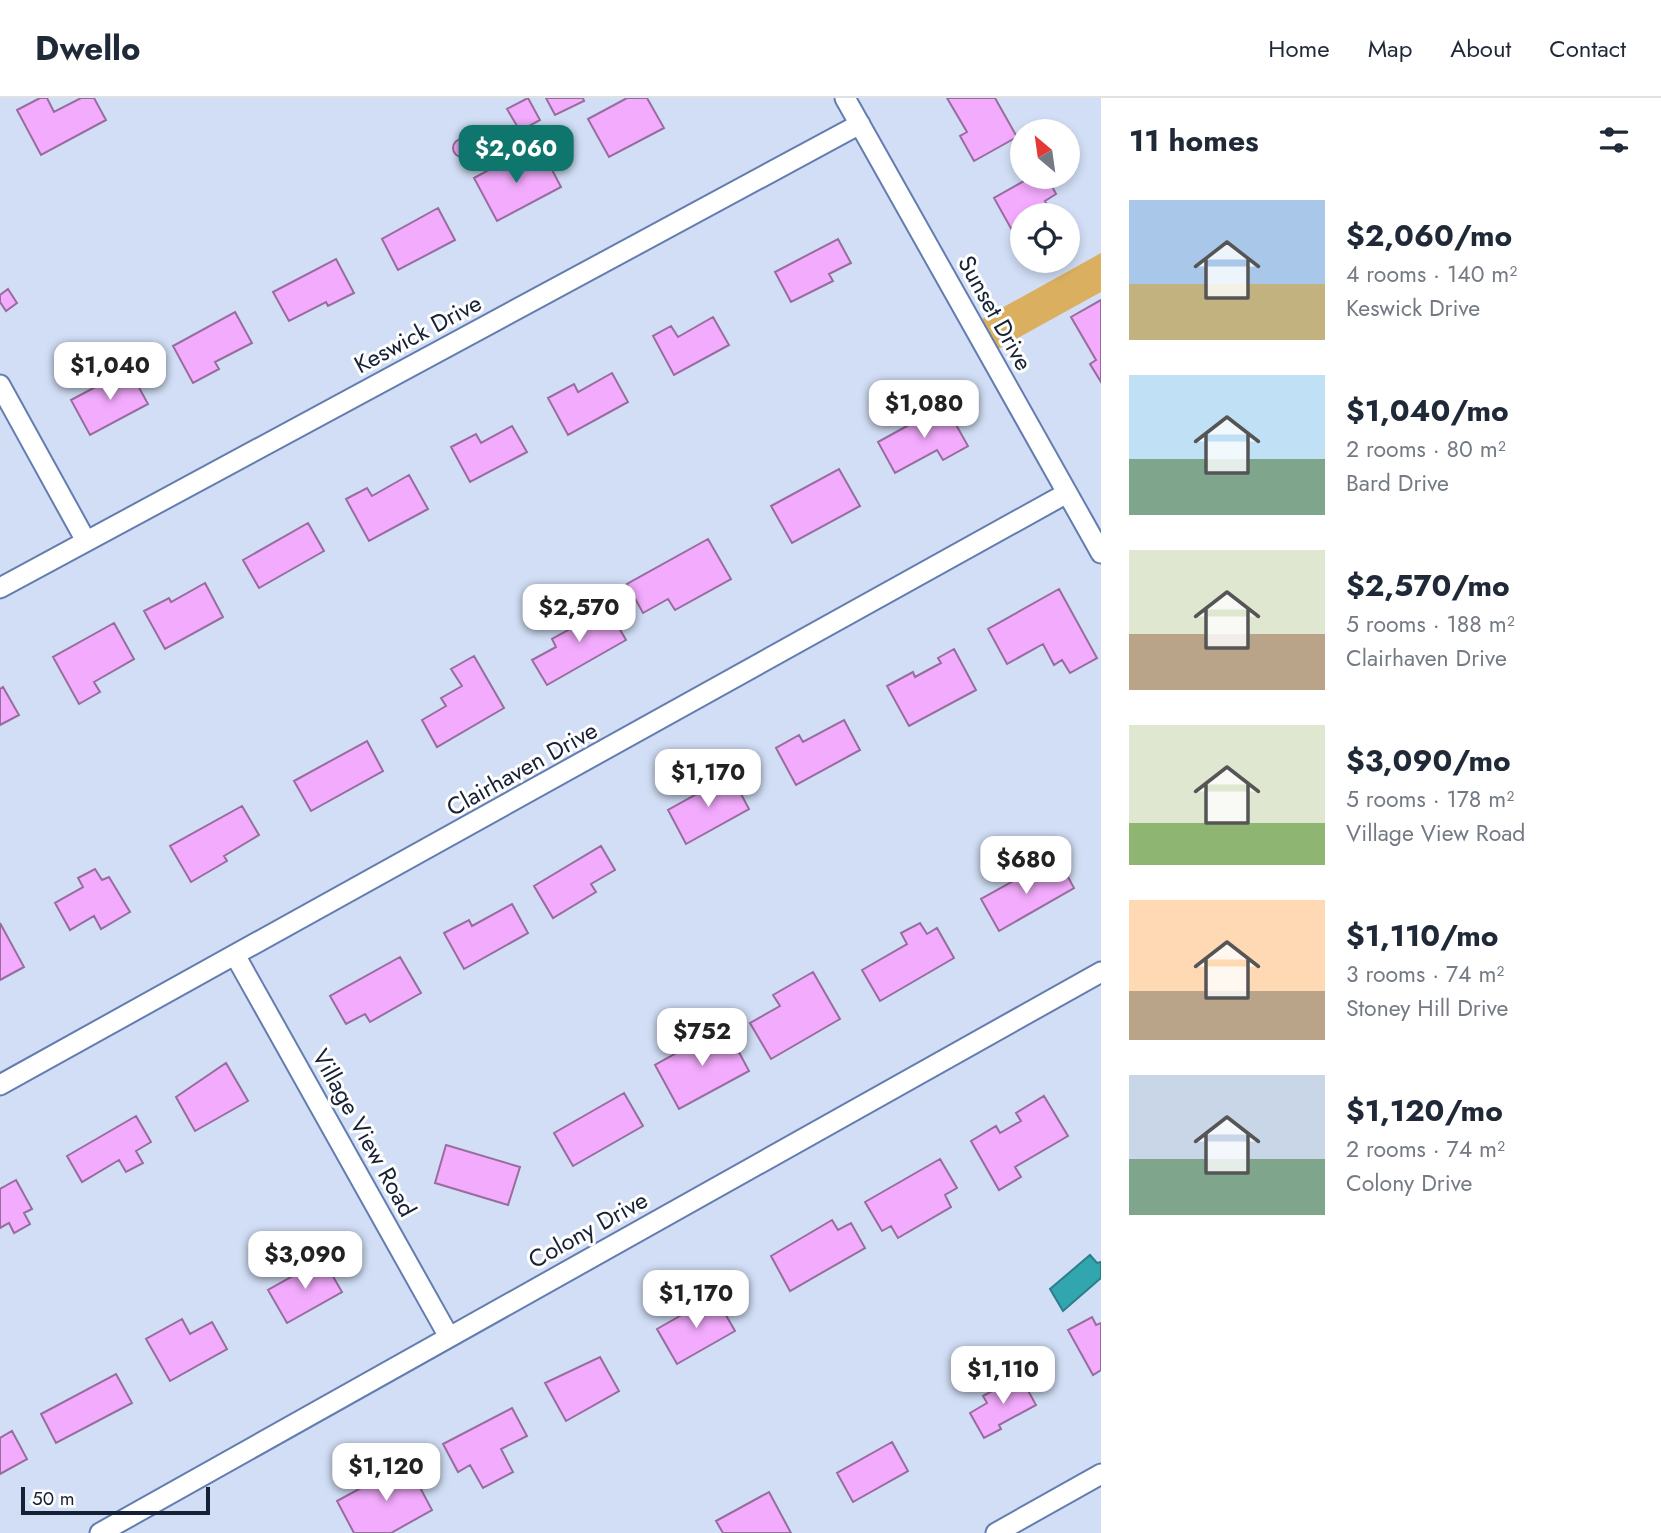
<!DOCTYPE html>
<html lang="en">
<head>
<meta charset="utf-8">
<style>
  :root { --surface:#fff; --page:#f2f2f3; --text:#1f2937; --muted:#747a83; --line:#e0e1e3; --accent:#0f766e }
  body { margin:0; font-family:Jost,sans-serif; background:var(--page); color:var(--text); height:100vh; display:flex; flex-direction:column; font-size:26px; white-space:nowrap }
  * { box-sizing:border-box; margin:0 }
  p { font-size:23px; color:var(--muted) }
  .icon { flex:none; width:38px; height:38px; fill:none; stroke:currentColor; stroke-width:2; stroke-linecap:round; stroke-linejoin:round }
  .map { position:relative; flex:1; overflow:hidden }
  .drawer { display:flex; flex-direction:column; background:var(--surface); width:560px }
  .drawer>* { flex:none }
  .needle { width:46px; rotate:331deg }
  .tools { position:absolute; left:1010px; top:21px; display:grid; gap:14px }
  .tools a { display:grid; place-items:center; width:70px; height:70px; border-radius:50%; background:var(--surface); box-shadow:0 4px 10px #0003; font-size:35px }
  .scale { position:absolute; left:21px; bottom:18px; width:189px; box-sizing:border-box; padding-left:7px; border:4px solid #162135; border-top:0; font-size:19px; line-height:24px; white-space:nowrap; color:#162135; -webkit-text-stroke:5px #fefefe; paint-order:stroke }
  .price { position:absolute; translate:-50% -60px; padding:0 16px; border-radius:14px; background:#fff; color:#222; font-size:23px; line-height:46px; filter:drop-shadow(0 2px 4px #0008) }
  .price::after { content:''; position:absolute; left:50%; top:42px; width:21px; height:16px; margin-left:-10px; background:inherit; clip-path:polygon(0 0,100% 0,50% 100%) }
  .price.on { background:var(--accent); color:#fff }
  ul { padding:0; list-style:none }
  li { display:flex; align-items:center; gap:21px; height:175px; padding:0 28px }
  li span { display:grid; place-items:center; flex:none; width:196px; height:140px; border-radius:0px; color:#555 }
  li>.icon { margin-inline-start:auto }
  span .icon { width:84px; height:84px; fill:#fffc; stroke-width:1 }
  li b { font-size:30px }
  h2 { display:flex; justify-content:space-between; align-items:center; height:84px; padding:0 28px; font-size:30px }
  header { display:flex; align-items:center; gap:42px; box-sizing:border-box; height:98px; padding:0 35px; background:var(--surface); border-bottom:2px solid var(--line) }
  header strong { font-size:33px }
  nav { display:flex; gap:38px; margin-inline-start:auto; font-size:24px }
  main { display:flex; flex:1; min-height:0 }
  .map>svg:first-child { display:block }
  .green { fill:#dab060 }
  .water { fill:#32a6af; stroke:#2a7e8a; stroke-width:2 }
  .building { fill:#f3abfd; stroke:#976d9d; stroke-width:2 }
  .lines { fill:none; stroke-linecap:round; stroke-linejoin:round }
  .street-casing { stroke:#627db0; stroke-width:23 }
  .street { stroke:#fff; stroke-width:19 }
  .labels { text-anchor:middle; stroke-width:6; stroke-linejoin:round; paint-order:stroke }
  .street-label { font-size:24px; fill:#162135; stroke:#fefefe }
</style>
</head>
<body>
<header>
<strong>Dwello</strong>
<nav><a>Home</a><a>Map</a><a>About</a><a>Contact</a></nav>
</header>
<main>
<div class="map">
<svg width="1101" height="1435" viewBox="0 0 1101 1435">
  <rect width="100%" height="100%" fill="#d1def5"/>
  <path class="green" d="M1101,155V194L989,256L973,226Z"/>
  <path class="water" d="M1090,1157L1097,1165L1101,1164V1180L1063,1213L1050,1191Z"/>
  <path class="building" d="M40,0H47L54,14L81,0H94L106,22L41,57L17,12Z
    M528,0L540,22L520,33L507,11Z
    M546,0H583L584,3L555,17Z
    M627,0H647L664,30L609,59L588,21Z
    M947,0H995L1017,39L974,63L960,38L967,34Z
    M453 50a9 9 0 1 1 18 0a9 9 0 1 1-18 0Z
    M518,56L525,69L545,58L561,89L497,123L474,80Z
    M1031,79H1047L1056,96L1045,103L1053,117H1022V150L994,100Z
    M438,110L455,142L398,172L382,141Z
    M838,141L851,165L829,176L833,183L791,204L775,174Z
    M336,161L354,195L328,208L326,204L289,223L273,194Z
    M8,191L17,205L6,213L0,204V197Z
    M1101,202V284L1090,266L1096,262L1071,219Z
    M235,214L252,245L215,264L219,271L193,285L173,248Z
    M713,219L729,247L674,277L653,238L671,228L678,239Z
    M129,271L148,306L90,337L71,302Z
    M612,275L628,304L568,337L548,300L574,286L578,294Z
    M945,307L968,348L943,362L937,352L895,375L878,344Z
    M512,328L527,354L470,384L451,349L476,336L481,345Z
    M839,371L860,408L792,445L771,408Z
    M409,377L428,411L369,443L346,401L367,390L372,398Z
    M308,425L324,453L259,490L243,462Z
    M708,441L731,481L675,512L668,501L643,515L627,486Z
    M205,485L223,519L165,551L144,513L169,500L171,504Z
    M1059,491L1097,560L1070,575L1062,562L1054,567L1043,546L1007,566L988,531Z
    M590,503L605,529L615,523L626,542L547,587L532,562L556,549L552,541L577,527L570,514Z
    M114,525L134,561L94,584L100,594L79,606L53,559Z
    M954,551L976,592L909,628L887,588L913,574L915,579L941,565L938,560Z
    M474,558L504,610L437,649L422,622L446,608L441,600L462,588L451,571Z
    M3,589L19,617L0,627V591Z
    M844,622L860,652L796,687L776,650L799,637L803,644Z
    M367,643L383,673L311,713L294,683Z
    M731,677L749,711L686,746L668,712Z
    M242,708L259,737L224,758L227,763L191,784L170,748Z
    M601,748L615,772L591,786L596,794L553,820L534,788Z
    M1061,766L1074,790L999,833L981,801L1033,772L1037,780Z
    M95,771L102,782L109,779L130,814L101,831L94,818L70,832L55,805L83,789L78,780Z
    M512,806L528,835L464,871L444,835L469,822L472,828Z
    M0,825L24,869L0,882Z
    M920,825L927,836L937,830L954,860L880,903L862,872L907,846L901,835Z
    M400,859L421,895L370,924L365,916L346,926L330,898Z
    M813,874L840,921L771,961L750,925L780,908L773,897Z
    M725,928L749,973L679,1011L655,967Z
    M226,965L248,1003L195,1033L176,999Z
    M624,995L643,1028L573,1068L554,1035Z
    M1044,998L1068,1038L1015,1069L1021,1079L999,1092L971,1043L996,1028L1000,1035L1021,1023L1016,1015Z
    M136,1018L151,1044L136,1053L143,1065L126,1074L119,1062L82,1084L67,1058Z
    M446,1047L520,1069L508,1107L435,1085Z
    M940,1061L957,1090L945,1097L951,1109L898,1140L891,1128L882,1133L865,1104Z
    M16,1082L32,1111L24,1115L30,1126L14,1135L9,1125L0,1130V1091Z
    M832,1122L838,1132L851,1125L865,1150L790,1193L771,1158Z
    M323,1161L342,1194L287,1225L268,1192Z
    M715,1198L735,1233L677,1266L657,1231Z
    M1092,1219L1096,1227L1101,1225V1272L1093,1277L1068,1232Z
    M182,1221L190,1236L212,1224L227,1251L170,1283L146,1241Z
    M600,1259L619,1293L566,1323L545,1285Z
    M116,1276L132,1305L56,1345L41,1316Z
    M1020,1278L1036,1307L999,1327L1001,1331L984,1340L970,1315L987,1305L983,1298Z
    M512,1310L527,1338L501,1351L513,1374L483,1390L470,1367L458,1374L443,1346Z
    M12,1333L27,1361L0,1376V1340Z
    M892,1344L908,1373L853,1404L837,1375Z
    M407,1365L432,1412L391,1435H354L337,1403Z
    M769,1394L791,1435H723L716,1423Z"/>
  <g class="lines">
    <g class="street-casing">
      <path id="street" d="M845,0L1101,455
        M0,287L86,443
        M0,490L860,26
        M235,857L448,1237
        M0,987L1067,395
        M100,1435L1101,874
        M996,1435L1101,1376"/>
    </g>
    <use href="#street" class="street"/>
  </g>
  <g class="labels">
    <g class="street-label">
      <text transform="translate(995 215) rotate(61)" y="8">Sunset Drive</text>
      <text transform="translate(418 236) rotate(-28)" y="8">Keswick Drive</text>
      <text transform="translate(522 671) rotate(-29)" y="8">Clairhaven Drive</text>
      <text transform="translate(364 1035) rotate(61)" y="8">Village View Road</text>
      <text transform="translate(588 1132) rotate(-29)" y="8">Colony Drive</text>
    </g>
  </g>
</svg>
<div class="tools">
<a><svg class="needle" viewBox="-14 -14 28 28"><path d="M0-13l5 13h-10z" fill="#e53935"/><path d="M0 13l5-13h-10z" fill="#747a83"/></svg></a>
<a><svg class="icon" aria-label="locate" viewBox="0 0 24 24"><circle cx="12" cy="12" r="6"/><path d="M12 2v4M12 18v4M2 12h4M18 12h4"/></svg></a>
</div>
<div class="scale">50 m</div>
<b class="price on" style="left:516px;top:87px">$2,060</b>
<b class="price" style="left:110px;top:304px">$1,040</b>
<b class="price" style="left:924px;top:342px">$1,080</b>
<b class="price" style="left:579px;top:546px">$2,570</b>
<b class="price" style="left:708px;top:711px">$1,170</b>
<b class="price" style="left:1026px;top:798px">$680</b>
<b class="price" style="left:702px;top:970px">$752</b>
<b class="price" style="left:305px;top:1193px">$3,090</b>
<b class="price" style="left:696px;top:1232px">$1,170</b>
<b class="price" style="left:1003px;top:1308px">$1,110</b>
<b class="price" style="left:386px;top:1405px">$1,120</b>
</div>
<section class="drawer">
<h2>11 homes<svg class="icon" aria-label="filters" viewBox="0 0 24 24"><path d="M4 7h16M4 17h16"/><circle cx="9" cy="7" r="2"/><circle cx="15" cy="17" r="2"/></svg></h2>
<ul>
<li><span style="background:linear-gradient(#a9c7e8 60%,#c2b280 0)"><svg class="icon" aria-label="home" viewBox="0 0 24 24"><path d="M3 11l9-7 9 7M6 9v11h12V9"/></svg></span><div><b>$2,060/mo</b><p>4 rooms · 140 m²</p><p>Keswick Drive</p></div></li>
<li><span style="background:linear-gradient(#bfe0f5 60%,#7fa58c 0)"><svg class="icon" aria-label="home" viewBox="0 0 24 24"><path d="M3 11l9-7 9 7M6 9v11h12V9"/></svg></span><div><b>$1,040/mo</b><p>2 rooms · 80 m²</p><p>Bard Drive</p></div></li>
<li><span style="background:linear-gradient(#dfe7d0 60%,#b9a48a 0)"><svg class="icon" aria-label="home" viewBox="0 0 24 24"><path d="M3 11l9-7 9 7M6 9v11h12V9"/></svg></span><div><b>$2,570/mo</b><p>5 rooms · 188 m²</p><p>Clairhaven Drive</p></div></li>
<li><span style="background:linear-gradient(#dfe7d0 70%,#8fb573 0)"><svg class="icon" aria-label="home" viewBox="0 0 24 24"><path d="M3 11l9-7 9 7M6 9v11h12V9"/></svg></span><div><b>$3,090/mo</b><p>5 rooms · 178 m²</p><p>Village View Road</p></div></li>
<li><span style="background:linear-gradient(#ffd9b3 65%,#b9a48a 0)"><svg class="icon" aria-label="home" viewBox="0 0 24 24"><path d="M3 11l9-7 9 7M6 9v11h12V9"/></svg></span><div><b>$1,110/mo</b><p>3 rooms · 74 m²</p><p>Stoney Hill Drive</p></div></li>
<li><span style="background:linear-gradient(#c9d6e8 60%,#7fa58c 0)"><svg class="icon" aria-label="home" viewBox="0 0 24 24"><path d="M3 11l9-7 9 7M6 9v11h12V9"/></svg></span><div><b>$1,120/mo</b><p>2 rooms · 74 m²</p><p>Colony Drive</p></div></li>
</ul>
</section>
</main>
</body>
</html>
